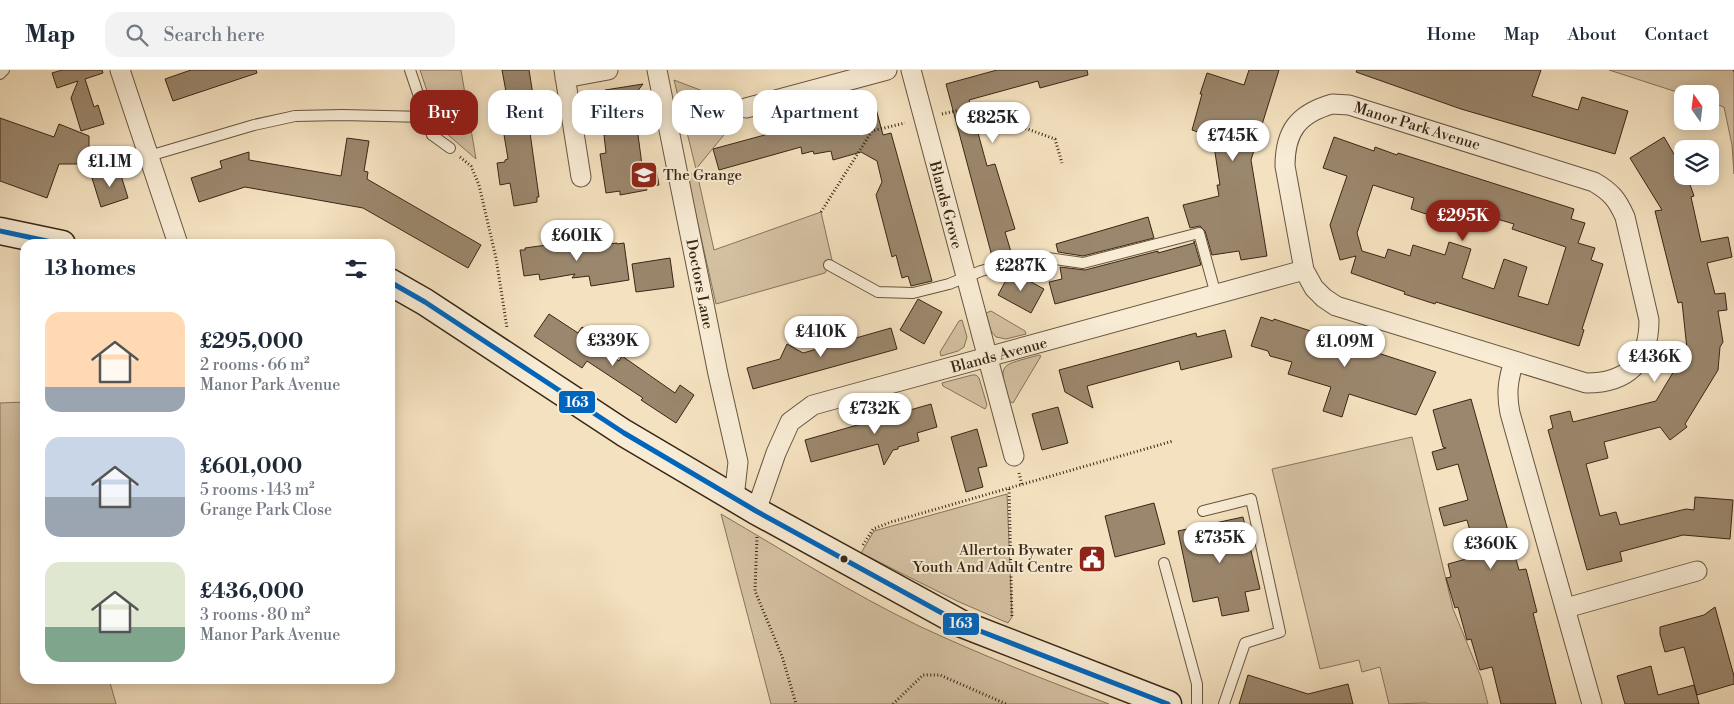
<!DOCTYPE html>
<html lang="en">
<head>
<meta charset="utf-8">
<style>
  :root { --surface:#fff; --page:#f2f2f3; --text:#1f2937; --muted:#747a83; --line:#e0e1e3; --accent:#8f2418 }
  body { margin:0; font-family:"Libre Bodoni",serif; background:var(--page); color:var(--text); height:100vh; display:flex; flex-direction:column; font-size:19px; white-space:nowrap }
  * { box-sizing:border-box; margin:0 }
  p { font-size:16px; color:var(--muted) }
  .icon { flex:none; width:28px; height:28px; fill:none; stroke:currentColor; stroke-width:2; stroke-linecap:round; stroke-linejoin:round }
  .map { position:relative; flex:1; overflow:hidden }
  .sheet { position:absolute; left:20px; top:169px; width:375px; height:445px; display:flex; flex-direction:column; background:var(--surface); border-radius:15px; box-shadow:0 2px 12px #0003 }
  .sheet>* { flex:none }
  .guide { position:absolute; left:410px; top:20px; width:475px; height:45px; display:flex; gap:10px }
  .needle { width:32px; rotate:346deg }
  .fabs { position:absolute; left:1674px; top:15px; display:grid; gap:10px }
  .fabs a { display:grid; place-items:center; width:45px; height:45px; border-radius:10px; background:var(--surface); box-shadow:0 2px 12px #0003; font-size:25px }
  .price { position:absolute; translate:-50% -42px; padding:0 11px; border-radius:18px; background:#fff; color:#222; font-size:16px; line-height:32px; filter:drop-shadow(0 1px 2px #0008) }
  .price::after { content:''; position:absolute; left:50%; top:30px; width:15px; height:11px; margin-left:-8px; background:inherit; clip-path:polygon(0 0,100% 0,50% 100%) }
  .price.active { background:var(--accent); color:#fff }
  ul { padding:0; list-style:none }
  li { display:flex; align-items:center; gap:15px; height:125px; padding:0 25px }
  li span { display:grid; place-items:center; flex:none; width:140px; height:100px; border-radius:15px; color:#555 }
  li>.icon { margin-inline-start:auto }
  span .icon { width:60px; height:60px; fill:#fffc; stroke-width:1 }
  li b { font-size:21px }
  h2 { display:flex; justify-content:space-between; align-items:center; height:60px; padding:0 25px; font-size:21px }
  .pill { padding:0 18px; border-radius:15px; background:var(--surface); box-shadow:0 2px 12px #0003; font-size:18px; line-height:45px }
  .pill.active { background:var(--accent); color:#fff }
  header { display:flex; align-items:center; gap:30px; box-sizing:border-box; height:70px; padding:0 25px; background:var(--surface); border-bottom:1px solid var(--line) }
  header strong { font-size:24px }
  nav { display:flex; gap:28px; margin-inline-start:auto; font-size:18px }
  .search { width:350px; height:45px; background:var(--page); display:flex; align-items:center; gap:12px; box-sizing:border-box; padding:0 18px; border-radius:15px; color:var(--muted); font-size:19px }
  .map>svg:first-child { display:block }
  .green { fill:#d4c1a2; stroke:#87745c }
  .building { fill:#9b876d; stroke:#3a2615; fill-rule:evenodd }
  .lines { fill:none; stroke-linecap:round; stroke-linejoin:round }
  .lane-casing { stroke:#685540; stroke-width:12 }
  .street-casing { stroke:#685540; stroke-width:21 }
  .secondary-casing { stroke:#3a2615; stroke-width:29 }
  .path { stroke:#3a2615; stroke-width:3; stroke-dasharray:1 2.5; stroke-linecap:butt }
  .lane { stroke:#f8ecd5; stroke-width:10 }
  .street { stroke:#f8ecd5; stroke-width:19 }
  .secondary { stroke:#f8ecd5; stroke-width:26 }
  .bus-1-casing { stroke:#f8ecd5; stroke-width:9 }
  .bus-1 { stroke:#0065bd; stroke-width:5 }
  .bus-dot { fill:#3a2615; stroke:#f8ecd5; stroke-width:2 }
  .labels { text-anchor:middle; stroke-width:4; stroke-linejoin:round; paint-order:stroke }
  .street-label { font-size:15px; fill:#3a2615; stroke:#f8ecd5 }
  .poi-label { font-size:15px; fill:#3a2615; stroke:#f8ecd5; text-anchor:start }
  .line-badge { stroke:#f8ecd5; stroke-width:2 }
  .badge-label { font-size:14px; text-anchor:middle; font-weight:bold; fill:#fff }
</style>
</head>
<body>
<header>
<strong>Map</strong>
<div class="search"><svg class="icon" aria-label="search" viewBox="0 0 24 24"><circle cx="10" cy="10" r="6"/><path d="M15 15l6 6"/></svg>Search here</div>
<nav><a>Home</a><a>Map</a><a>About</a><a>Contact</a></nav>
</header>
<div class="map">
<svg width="1734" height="634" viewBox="0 0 1734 634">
  <rect width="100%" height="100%" fill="#f4e1bf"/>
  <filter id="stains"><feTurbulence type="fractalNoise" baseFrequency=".004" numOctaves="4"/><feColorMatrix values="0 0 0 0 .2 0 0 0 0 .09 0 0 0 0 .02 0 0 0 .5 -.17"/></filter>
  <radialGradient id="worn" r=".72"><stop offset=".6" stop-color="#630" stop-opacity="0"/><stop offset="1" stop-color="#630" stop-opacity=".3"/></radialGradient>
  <path class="green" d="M420,0H461L476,89L439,57Z
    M1609,0H1734V104L1732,75L1724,37L1710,32V24H1683Z
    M674,10L721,28L731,26L737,49L696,99Z
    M697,103L714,180L821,142L832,190L825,203L716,234L687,105Z
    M991,241L1025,261L1026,264L1006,269L996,267L991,261L986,243Z
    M962,250L967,267L964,277L958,281L941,286L940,282L959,251Z
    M1039,285L1041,286L1013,333L1009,331C997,291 1001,296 1039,285Z
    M972,305H976L979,308L987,335L985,339L943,316L942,313Z
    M25,332V609H109L116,634H0V333Z
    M1412,367L1453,539L1481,607L1488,634H1428L1427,633L1389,634L1380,597L1362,602L1359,590L1320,599L1272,399Z
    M1007,424L1012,547L1008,553L957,531L861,483L874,461Z
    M721,444C786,482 851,523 919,556C981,585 1045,610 1109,634H771Z"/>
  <path class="building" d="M62,0H102L103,3L85,9L94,37L98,35L104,54L81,61L71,28L78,11L57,18L52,3Z
    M191,0H256L257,3L173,31L165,9Z
    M502,0H529L533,25L525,27L539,127H537V132L514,136L510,113L500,115L497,93L505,92V90L508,89L498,28L507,27Z
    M997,0H1087L1088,5L1040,18L1038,11L969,30L987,96L995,94L1015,159L1005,162L1012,185L993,190L946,14Z
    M1249,0H1279L1251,90L1267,186L1241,190L1239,181L1212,185L1205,161L1200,156L1190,158L1183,135L1219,126L1217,115H1220L1214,76L1198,72L1201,63L1192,60L1202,24H1200L1207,3L1244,15Z
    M1357,0H1541L1532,26L1578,40L1582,27L1628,41L1615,84L1461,39L1356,2Z
    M643,14L633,27L642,95L655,93L659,115L646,117L647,120L620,125V121L606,123L600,84L606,83L604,65L611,64L605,20Z
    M875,35L883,65L891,63L932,211L911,216L908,206L902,208L896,185L892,187L876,125L882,112L877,91L861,82L833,90L831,81L814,84L813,81L802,84L801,77L719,100L713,79Z
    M0,48L54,67L59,54L89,66V94H59L47,128L0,111Z
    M1334,67L1374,81L1375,77L1397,85L1398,83L1574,139L1571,149L1585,153L1578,173L1595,178L1591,190L1603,194L1582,259L1584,260L1579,276L1436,232L1435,234L1404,224L1405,222L1351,203L1356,186L1340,190L1330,155L1347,106L1323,98ZM1373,115L1414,128L1411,139L1438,148L1441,137L1478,149L1480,144L1514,154L1512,159L1566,177L1548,235L1518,226L1527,197L1504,189L1494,219L1462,208L1471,179L1449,172L1445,185L1413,175L1410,186L1388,179L1385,188L1362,181L1357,163Z
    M1664,67L1682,98V106H1687L1694,126L1691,127L1701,172L1728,167L1732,187L1707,193L1715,224L1725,223L1727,240L1718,241L1723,272L1720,277L1718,300L1685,354L1687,357L1670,370L1660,357L1604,372L1608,388L1586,394L1600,446L1616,442L1620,455L1686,439L1694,440L1695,427L1733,430L1730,469L1683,465L1620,482L1622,491L1587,500L1548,360L1553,358L1550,346L1570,341L1573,352L1656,331L1687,279L1682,232L1678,233L1655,141L1662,140L1630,88Z
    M347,68L369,71L364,101L368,102L367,109L481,175L468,198L363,138L245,117L199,132L191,108L222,98L220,91L249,82V90L341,106Z
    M119,99L128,128L101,137L92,108Z
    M1148,147L1154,168L1083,186L1058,182L1056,174Z
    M1194,171L1201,195L1055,234L1049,212L1062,209L1060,197L1085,200L1158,181V183L1194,173Z
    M561,173V175L568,174L569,179L617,173V174L624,173L629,210L591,216L589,206L572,208L575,204L540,210L539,204L524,206L520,180H525V178Z
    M670,188L674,217L636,222L632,194Z
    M1011,201L1044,219L1031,243L998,225Z
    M918,229L942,242L924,274L900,260Z
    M549,244L578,263L582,257L595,266L591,272L619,291L622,286L675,323L680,315L694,325L676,353L641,330L643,328L587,291L582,298L534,266Z
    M1261,247L1273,251L1274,249L1436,302L1416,345L1349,324L1342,347L1323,341L1331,317L1288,304L1292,292L1270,286L1268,281L1251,276Z
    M891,258L897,279L753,319L747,298L780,289L787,274L803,283Z
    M1225,260L1232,287L1181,300L1179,291L1087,316L1093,338L1065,322L1059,300L1196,263L1197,267Z
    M1471,329L1519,500L1526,499L1537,542L1533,543L1556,634H1501L1492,597L1480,600L1471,569L1467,570L1458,537L1455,538L1446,508L1451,507L1448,494L1477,486L1467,450L1444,456L1439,438L1468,430L1458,394L1437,400L1432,382L1446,378L1443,377L1433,340Z
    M931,334L937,357L917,363L919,371L898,377V379L893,380L884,395L878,374L811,392L805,370Z
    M1058,337L1068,373L1042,380L1032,344Z
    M977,359L987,396L978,398L983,417L966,422L951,367Z
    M1154,433L1165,474L1115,487L1105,446Z
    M1243,447L1260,519L1245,522L1249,541L1222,546L1218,527L1193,532L1178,461Z
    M1715,537L1734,606V614L1697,625L1684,577L1665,582L1660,564V557L1704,545Z
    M1651,596L1658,625L1694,615L1699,634H1625L1617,606Z
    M1248,605L1308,624L1348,614L1353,634H1239Z"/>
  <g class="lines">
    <g class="lane-casing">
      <path id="lane" d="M410,0L432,65L450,78
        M0,4L4,0
        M149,86L254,55L295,46L342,45L425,47
        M829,195L878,222L913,223L949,214L981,201L1034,186L1083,193L1199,163L1216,225
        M1203,441L1251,429L1280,562L1245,573L1224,634
        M1164,493L1197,614V634"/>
    </g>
    <g class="street-casing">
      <path id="street" d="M120,0L178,174
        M564,0L581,107
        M657,0L718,304L738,392L734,428
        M911,0L1014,386
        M565,8L608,0
        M1332,34L1349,35L1594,112C1611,122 1617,129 1625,147L1649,250C1649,292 1628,313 1586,313L1336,236L1324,228L1314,218L1304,200L1285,96C1285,61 1298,44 1332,34Z
        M746,38L887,0
        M1514,291C1508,310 1506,323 1510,343L1592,634
        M756,441L776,383L790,352L813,335L1304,200
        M1566,538L1697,501"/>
    </g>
    <g class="secondary-casing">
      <path id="secondary" d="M0,161L62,174
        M390,212L425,232L624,363L756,441L962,554L1168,634"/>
    </g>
    <path class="path" d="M1733,0H1734
      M942,44L969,38L1055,69L1062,93
      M686,50L729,41
      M460,87L471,96L479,115L496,188L507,258
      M821,142L872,61L905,53
      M1019,403L1022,415
      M1009,419L1012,548
      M757,467L755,521L782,586L796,634
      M863,475L873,459L891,452L1173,371
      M893,634L923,605H940L1006,634"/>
    <use href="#lane" class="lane"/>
    <use href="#street" class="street"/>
    <use href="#secondary" class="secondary"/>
    <g class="bus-1-casing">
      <path id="bus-1" d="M0,161L61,174
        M390,212L425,232L624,363L756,441L962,554L1168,634"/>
    </g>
    <use href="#bus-1" class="bus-1"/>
  </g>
  <defs>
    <g id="school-square" transform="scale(1.4375)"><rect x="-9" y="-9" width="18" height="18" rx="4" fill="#8f2418" stroke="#f8ecd5"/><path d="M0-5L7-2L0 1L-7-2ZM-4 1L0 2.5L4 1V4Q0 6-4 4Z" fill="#fff"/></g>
    <g id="civic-square" transform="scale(1.4375)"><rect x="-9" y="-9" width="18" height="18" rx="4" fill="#8f2418" stroke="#f8ecd5"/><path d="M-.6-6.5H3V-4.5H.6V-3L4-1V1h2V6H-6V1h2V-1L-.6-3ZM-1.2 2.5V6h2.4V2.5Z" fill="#fff"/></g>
  </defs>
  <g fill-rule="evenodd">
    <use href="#school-square" x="644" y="105"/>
    <use href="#civic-square" x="1092" y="489"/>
  </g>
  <circle class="bus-dot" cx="844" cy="489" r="4.5"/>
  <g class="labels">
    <g class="street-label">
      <text transform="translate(1417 56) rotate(17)" y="5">Manor Park Avenue</text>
      <text transform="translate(946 135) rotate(75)" y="5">Blands Grove</text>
      <text transform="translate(700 214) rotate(79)" y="5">Doctors Lane</text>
      <text transform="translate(999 285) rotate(-15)" y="5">Blands Avenue</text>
    </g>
    <g class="poi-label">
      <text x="663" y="110">The Grange</text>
      <text x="1073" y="485" text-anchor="end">Allerton Bywater<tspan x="1073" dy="17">Youth And Adult Centre</tspan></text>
    </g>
  </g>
  <g class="line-badge">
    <rect x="558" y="320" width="38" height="24" rx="5" fill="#0065bd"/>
    <rect x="942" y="542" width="38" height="24" rx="5" fill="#0065bd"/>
  </g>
  <g class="badge-label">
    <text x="577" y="337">163</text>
    <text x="961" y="558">163</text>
  </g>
  <rect width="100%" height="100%" filter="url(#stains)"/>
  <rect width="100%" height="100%" fill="url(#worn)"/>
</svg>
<div class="fabs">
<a><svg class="needle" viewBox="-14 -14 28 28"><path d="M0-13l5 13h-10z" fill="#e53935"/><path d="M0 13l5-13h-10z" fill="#747a83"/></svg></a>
<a><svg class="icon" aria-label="layers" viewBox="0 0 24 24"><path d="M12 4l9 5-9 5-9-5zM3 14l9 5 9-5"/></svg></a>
</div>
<b class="price" style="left:993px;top:74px">£825K</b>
<b class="price" style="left:1233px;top:92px">£745K</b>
<b class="price" style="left:110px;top:118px">£1.1M</b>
<b class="price active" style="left:1463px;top:172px">£295K</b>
<b class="price" style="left:577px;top:192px">£601K</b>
<b class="price" style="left:1021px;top:222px">£287K</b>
<b class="price" style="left:821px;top:288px">£410K</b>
<b class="price" style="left:613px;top:297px">£339K</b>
<b class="price" style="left:1345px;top:298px">£1.09M</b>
<b class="price" style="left:1655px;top:313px">£436K</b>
<b class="price" style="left:875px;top:365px">£732K</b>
<b class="price" style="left:1220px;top:494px">£735K</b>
<b class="price" style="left:1491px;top:500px">£360K</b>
<div class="guide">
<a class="pill active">Buy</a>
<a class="pill">Rent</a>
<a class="pill">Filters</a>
<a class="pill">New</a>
<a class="pill">Apartment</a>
</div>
<section class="sheet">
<h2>13 homes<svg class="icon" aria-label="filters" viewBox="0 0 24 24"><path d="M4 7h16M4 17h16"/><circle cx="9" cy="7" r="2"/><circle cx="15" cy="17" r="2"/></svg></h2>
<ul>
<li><span style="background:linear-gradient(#ffd9b3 75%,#9aa5b1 0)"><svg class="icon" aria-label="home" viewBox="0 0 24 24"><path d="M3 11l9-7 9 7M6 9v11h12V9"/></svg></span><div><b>£295,000</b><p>2 rooms · 66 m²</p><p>Manor Park Avenue</p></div></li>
<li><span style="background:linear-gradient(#c9d6e8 60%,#9aa5b1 0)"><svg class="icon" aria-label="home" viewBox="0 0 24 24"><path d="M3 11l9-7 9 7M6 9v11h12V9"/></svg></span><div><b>£601,000</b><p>5 rooms · 143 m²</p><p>Grange Park Close</p></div></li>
<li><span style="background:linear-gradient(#dfe7d0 65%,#7fa58c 0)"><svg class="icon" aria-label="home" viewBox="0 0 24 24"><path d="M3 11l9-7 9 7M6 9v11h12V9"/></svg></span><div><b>£436,000</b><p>3 rooms · 80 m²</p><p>Manor Park Avenue</p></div></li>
</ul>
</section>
</div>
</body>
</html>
